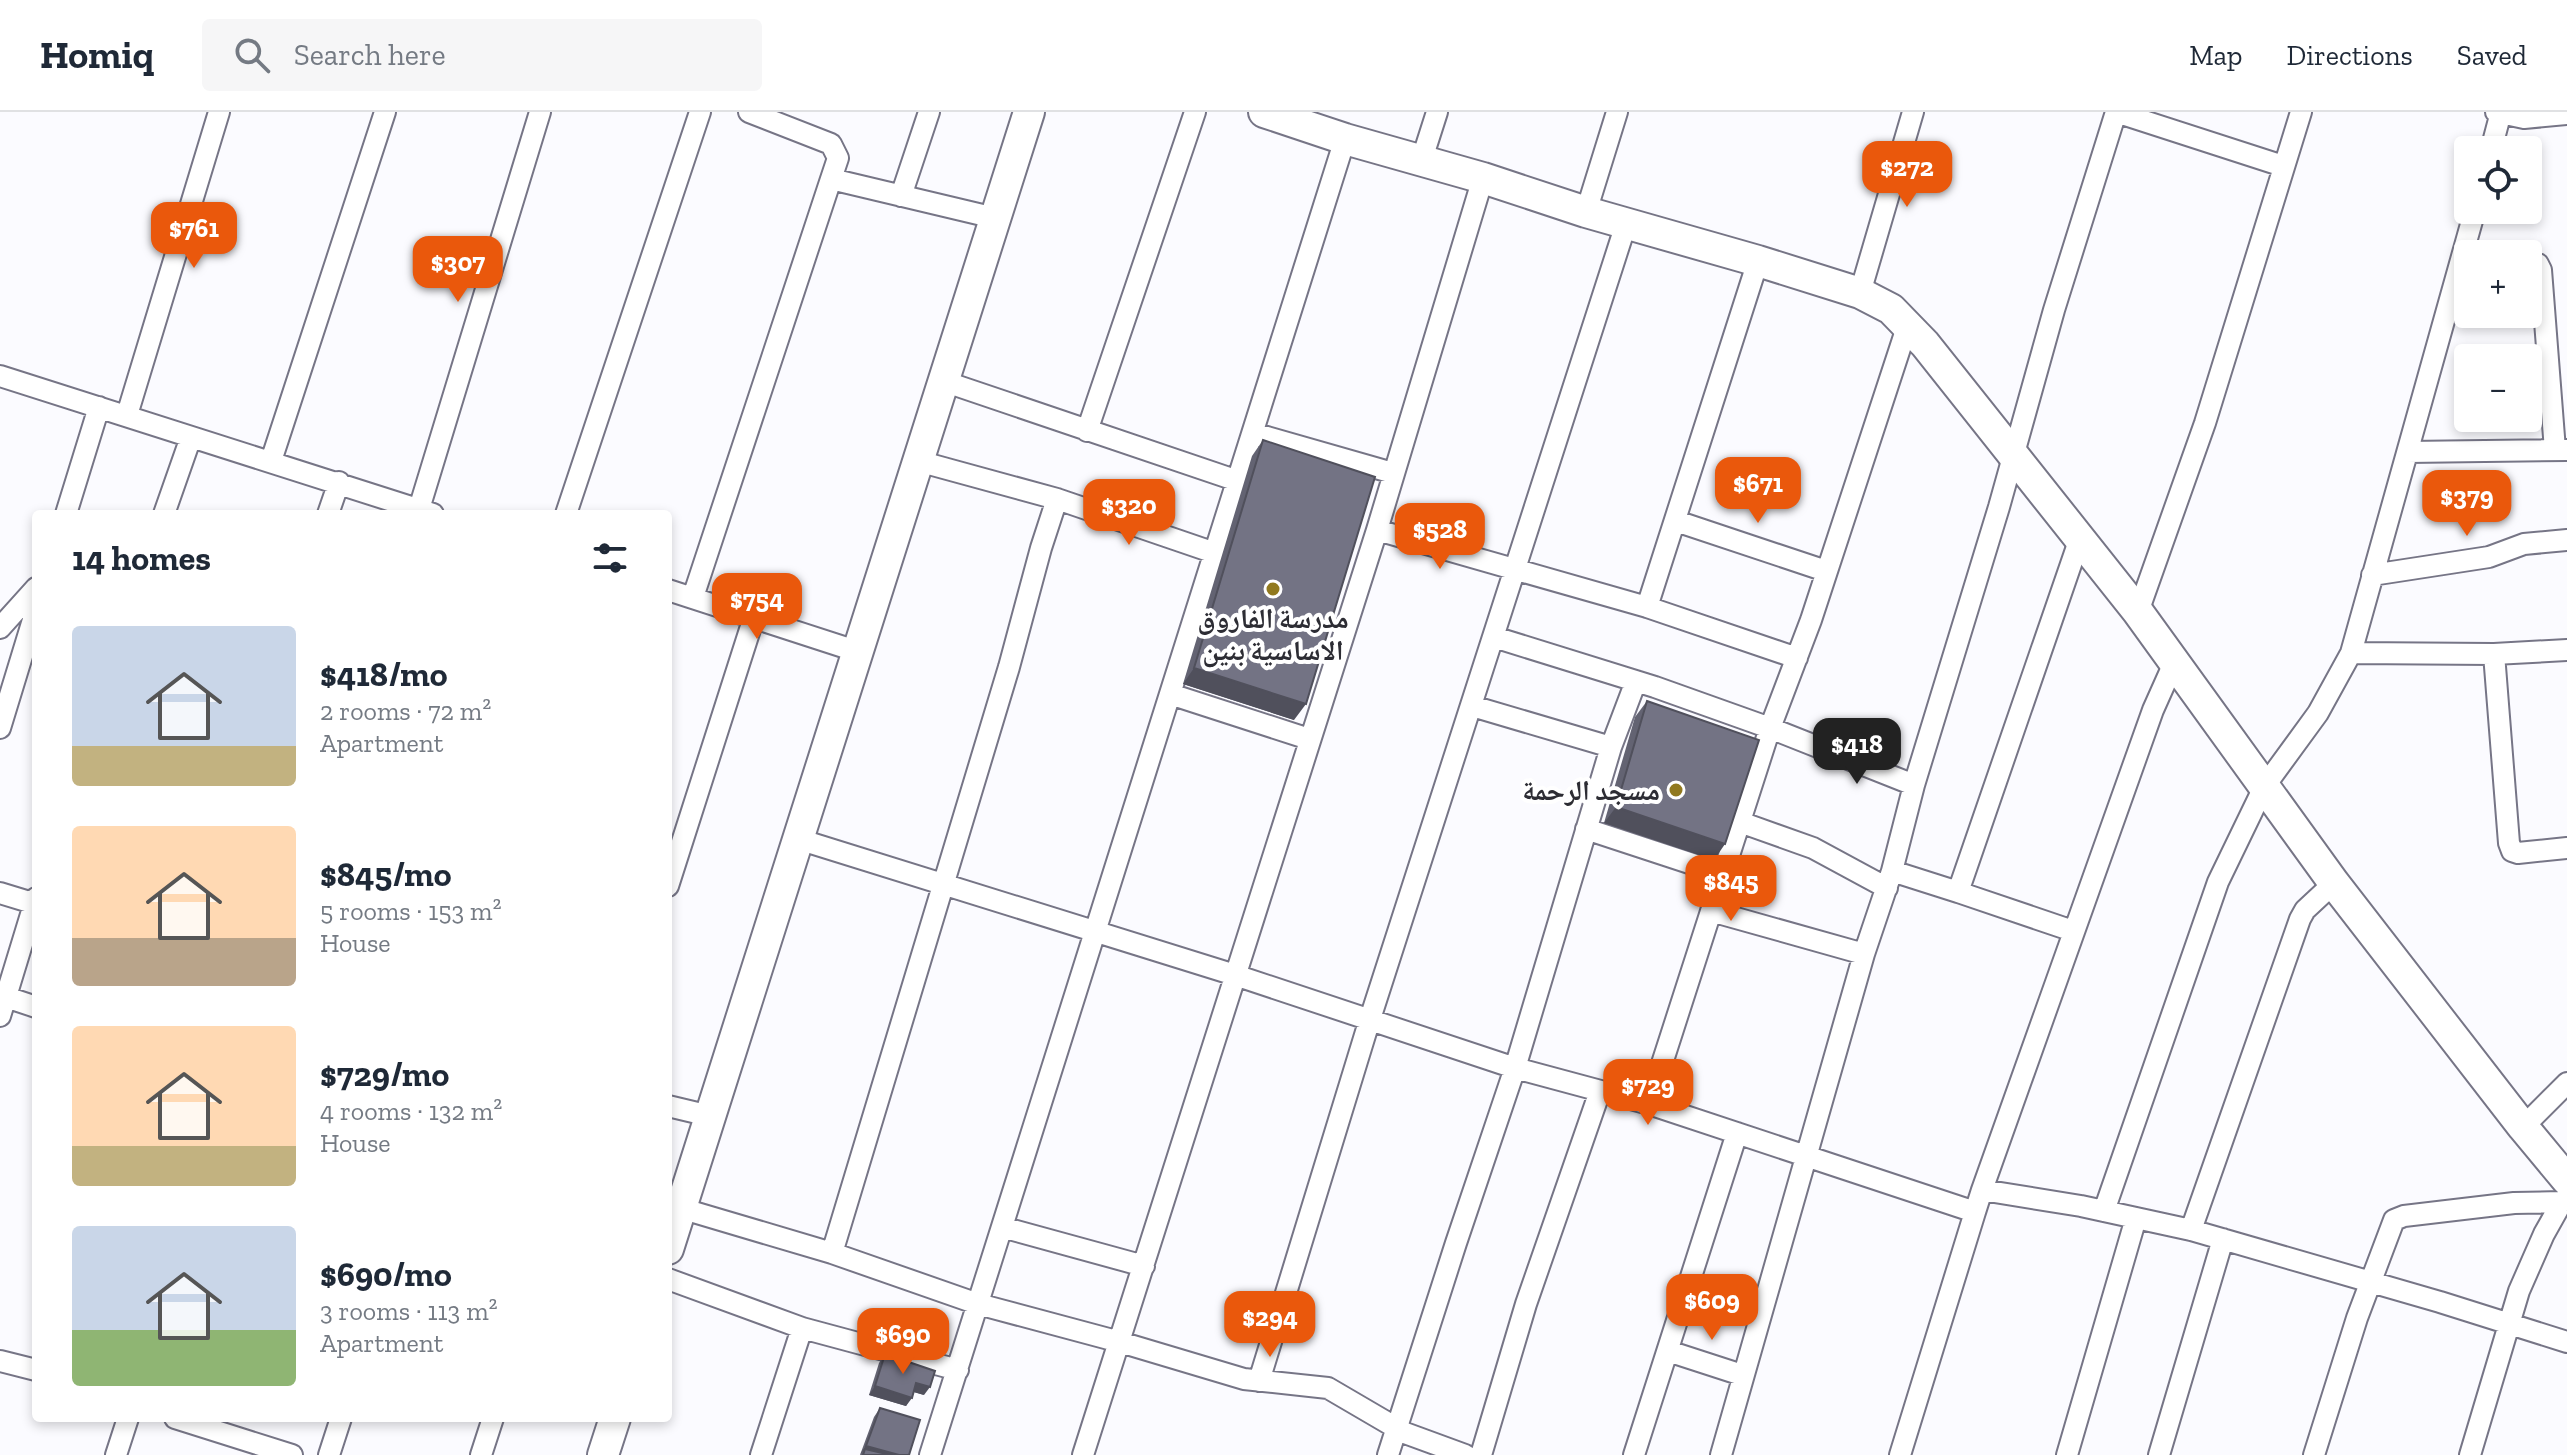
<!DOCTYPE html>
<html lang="en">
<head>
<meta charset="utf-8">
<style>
  :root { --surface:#fff; --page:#f6f6f7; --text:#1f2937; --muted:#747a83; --line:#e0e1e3; --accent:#ea580c }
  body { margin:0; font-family:"Zilla Slab","Noto Naskh Arabic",serif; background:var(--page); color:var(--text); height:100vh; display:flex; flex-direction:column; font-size:30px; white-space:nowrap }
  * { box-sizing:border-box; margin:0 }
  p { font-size:26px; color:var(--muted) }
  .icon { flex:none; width:44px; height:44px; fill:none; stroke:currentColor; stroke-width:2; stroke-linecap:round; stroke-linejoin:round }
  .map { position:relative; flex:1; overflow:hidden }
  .drawer { position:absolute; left:32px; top:398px; width:640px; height:912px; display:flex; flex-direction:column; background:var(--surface); border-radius:8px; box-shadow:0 4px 12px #0003 }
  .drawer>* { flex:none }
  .buttons { position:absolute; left:2454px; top:24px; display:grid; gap:16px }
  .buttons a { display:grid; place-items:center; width:88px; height:88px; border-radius:8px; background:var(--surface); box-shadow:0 4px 12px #0003; font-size:40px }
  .price { position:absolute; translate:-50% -68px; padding:0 18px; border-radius:16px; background:var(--accent); color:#fff; font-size:26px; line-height:52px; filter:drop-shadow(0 2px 4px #0008) }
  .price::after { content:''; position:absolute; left:50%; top:48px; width:24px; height:18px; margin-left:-12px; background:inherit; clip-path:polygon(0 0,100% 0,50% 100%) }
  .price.on { background:#222; color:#fff }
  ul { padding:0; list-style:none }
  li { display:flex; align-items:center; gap:24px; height:200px; padding:0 40px }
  li span { display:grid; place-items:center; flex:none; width:224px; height:160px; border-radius:8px; color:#555 }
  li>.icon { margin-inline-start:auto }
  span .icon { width:96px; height:96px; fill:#fffc; stroke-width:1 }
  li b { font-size:34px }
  h2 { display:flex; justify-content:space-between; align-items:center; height:96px; padding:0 40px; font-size:34px }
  header { display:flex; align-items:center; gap:48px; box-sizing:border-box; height:112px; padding:0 40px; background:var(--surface); border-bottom:2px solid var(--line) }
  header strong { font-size:38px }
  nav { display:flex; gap:44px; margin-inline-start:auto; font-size:28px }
  .search { width:560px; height:72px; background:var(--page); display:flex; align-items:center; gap:20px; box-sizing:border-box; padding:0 28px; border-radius:8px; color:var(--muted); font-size:30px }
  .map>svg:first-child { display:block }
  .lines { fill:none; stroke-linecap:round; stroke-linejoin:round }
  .street-casing { stroke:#767586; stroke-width:24 }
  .secondary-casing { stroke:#767586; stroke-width:34 }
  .street { stroke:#fff; stroke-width:20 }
  .secondary { stroke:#fff; stroke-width:30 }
  .wall { fill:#636372 }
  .shaded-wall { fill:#50505c }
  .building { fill:#737384; stroke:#50505c; stroke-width:2 }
  .poi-dot { fill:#91791f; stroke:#fff; stroke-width:3 }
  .labels { text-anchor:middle; stroke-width:8; stroke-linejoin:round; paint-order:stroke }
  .poi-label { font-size:28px; font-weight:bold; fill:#2d2d34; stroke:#fff }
</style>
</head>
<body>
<header>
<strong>Homiq</strong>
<div class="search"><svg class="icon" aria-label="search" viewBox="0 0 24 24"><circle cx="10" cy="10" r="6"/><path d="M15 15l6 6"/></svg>Search here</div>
<nav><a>Map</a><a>Directions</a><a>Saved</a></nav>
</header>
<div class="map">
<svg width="2567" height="1343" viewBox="0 0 2567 1343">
  <rect width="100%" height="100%" fill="#fbfbff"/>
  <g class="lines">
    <g class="street-casing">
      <path id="street" d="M749,0L831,32L838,46L831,67
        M2116,0L2283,54
        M2496,0L2524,6L2567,2
        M2491,38L2501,0
        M1422,47L1437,0
        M901,84L929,0
        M1586,100L1617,0
        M2528,152H2538L2541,158L2555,338
        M1860,181L1913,0
        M0,264L433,402
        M943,269L1238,369
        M127,303L219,0
        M1087,319L1195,0
        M1253,321L1393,361
        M2408,340L2567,338
        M271,349L385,0
        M918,349L1057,387L1215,441
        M419,397L540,0
        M66,402L99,295
        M164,402L191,325
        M328,402L339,370
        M566,402L700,0
        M1676,409L1826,459
        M1377,418L1647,495L1797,546
        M2372,463L2489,445L2524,432L2567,428
        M668,478L859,540
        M693,485L831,67L995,106
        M1647,495L1758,149
        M2138,500L2205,311L2301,0
        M0,516L36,476
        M1494,525L1655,575L1770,616L1914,673L1892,759
        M2351,541L2494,542L2567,538
        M2494,542L2509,731L2512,739L2518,741L2567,736
        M1170,582L1309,627
        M1472,594L1611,635
        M0,616L36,498
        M1914,673L1999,395L2054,198L2116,0
        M1740,710L1813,736L1887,776
        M1586,717L1723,762
        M798,727L1235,863L1515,956L1649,992L1975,1100L1982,1078L2081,1094L2191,1118L2440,1190L2567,1230
        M668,774L754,505
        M1958,780L2073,819
        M0,781L36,792
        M1711,799L1864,842
        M0,883L36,895
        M0,904L36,786
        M1649,992L1770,616L1811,508L1908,212
        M668,994L710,1004
        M2523,1015L2567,971
        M1982,1078L2153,598L2174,551
        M680,1096L832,1141L978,1192L1120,1230L1244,1267L1328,1276L1405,1321L1465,1343
        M2104,1099L2218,770L2264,675L2318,601L2351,541L2475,98
        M1002,1115L1144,1154
        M2191,1118L2300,807L2305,798L2334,771
        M832,1141L1009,555L1041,436L1057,387
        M668,1167L802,1216L958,1258
        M1668,1239L1742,1263
        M0,1249L36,1258
        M1259,1269L1369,910L1626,112
        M175,1306L292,1343
        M116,1343L128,1306
        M329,1343L341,1306
        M481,1343L493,1306
        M761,1343L802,1216
        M930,1343L1345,27
        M1083,1343L1377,418L1483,66
        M1388,1343L1456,1131L1515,956L1611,635L1636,569
        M1481,1343L1526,1192L1600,979
        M1634,1343L1737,1021
        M1721,1343L1864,842L1892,759L1958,780L2079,429
        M1900,1343L1975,1100
        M2067,1343L2136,1106
        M2159,1343L2223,1127
        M2314,1343L2357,1206L2394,1108L2404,1104L2514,1091L2562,1090L2567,1085
        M2470,1343L2519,1179L2544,1122L2562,1090"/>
    </g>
    <g class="secondary-casing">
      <path id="secondary" d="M1264,0L1345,27L1483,66L1586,100L1758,149L1860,181L1891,197L1925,232L2138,500L2334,771L2523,1015L2567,1068
        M668,1137L1029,0
        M603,1343L615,1306"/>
    </g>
    <use href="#street" class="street"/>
    <use href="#secondary" class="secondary"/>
  </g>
  <path class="wall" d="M1263,328L1294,608L1183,572L1252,344Z
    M1647,589L1714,748L1604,711L1635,605Z
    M885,1242L924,1283L914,1280L906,1294L869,1283L879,1251Z
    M880,1296L909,1343H860L874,1305Z"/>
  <path class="shaded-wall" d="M1194,556L1306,592L1294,608L1183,572Z
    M1616,695L1725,732L1714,748L1604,711Z
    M916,1271L930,1275L924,1283L910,1279Z
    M875,1274L912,1286L906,1294L869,1283Z
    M866,1334L899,1343H864L865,1337L860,1342Z"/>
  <path class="building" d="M1263,328L1375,365L1306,592L1194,556Z
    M1647,589L1759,628L1725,732L1616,695Z
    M885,1242L935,1259L930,1275L916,1271L912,1286L875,1274Z
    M880,1296L920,1308L909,1343H899L866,1334Z
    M865,1337L891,1343H863Z"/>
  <g class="poi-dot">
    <circle cx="1273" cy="477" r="8"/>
    <circle cx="1676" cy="678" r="8"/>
  </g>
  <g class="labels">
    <g class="poi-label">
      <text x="1273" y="516">مدرسة الفاروق<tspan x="1273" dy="32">الاساسية بنين</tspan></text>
      <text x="1660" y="688" text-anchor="end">مسجد الرحمة</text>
    </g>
  </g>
</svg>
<div class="buttons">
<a><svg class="icon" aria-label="locate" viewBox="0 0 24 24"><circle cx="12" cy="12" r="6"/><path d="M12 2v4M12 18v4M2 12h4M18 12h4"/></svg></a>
<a>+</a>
<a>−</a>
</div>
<b class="price" style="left:1907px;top:97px">$272</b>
<b class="price" style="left:194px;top:158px">$761</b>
<b class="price" style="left:458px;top:192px">$307</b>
<b class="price" style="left:1758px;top:413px">$671</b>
<b class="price" style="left:2467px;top:426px">$379</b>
<b class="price" style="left:1129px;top:435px">$320</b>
<b class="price" style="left:1440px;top:459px">$528</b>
<b class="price" style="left:757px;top:529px">$754</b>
<b class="price on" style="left:1857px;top:674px">$418</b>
<b class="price" style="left:1731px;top:811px">$845</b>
<b class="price" style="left:1648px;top:1015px">$729</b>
<b class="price" style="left:1712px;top:1230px">$609</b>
<b class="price" style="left:1270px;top:1247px">$294</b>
<b class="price" style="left:903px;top:1264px">$690</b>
<section class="drawer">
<h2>14 homes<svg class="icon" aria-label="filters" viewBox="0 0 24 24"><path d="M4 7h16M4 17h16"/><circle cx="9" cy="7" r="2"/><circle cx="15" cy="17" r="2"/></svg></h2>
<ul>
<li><span style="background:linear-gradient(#c9d6e8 75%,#c2b280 0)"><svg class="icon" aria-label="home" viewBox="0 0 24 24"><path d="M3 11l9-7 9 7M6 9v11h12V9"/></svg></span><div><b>$418/mo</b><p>2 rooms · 72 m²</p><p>Apartment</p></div></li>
<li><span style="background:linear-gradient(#ffd9b3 70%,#b9a48a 0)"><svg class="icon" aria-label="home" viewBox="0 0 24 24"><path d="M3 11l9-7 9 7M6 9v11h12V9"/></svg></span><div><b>$845/mo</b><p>5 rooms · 153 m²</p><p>House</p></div></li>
<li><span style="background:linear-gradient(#ffd9b3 75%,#c2b280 0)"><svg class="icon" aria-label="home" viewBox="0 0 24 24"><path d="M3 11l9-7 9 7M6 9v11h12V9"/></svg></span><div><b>$729/mo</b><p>4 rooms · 132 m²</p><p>House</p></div></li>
<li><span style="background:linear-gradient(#c9d6e8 65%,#8fb573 0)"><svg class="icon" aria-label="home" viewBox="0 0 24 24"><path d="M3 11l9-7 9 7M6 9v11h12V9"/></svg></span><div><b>$690/mo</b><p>3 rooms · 113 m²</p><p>Apartment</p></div></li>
</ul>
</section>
</div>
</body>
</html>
